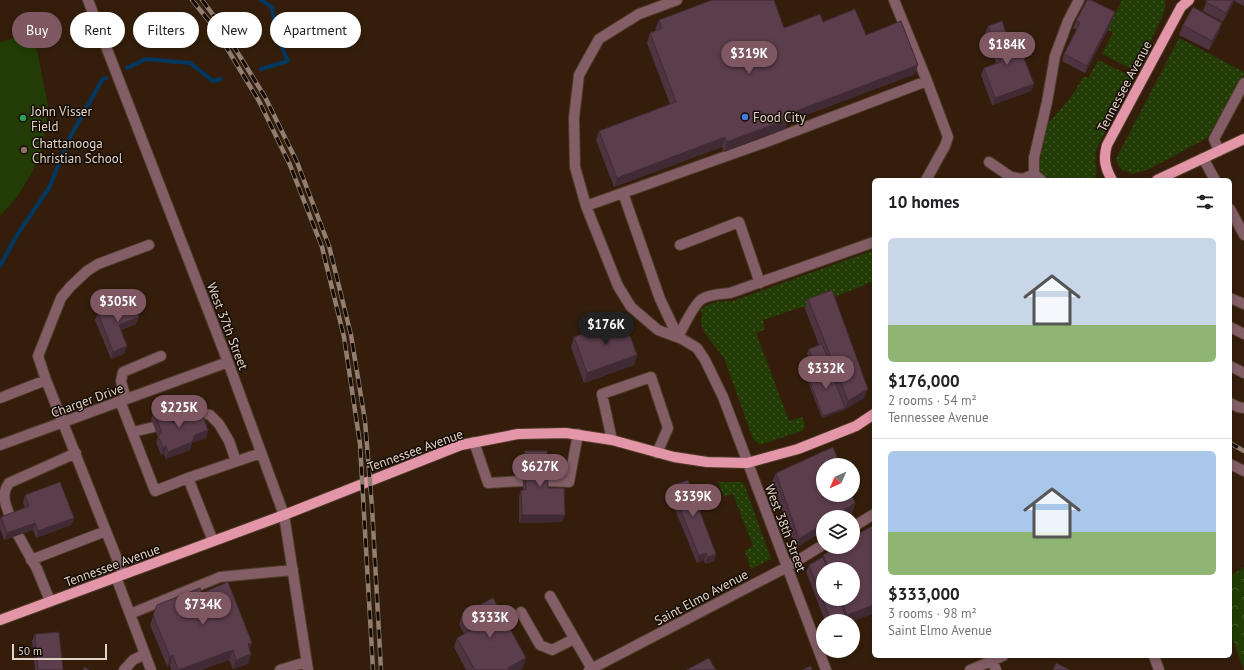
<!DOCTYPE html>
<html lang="en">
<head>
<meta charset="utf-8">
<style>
  :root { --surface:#fff; --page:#f6f6f6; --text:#202124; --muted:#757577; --line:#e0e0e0; --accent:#7e5763 }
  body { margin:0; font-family:"PT Sans",sans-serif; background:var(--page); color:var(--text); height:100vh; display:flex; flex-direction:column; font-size:15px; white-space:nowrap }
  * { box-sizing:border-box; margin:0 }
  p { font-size:13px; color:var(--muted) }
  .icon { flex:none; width:22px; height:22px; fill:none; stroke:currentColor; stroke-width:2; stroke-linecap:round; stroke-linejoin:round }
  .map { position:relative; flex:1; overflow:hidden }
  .side { position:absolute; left:872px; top:178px; width:360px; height:480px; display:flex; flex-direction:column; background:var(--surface); border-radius:6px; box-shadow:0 2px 6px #0003 }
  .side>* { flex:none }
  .guide { position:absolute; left:12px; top:12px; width:380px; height:36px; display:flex; gap:8px }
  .needle { width:26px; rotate:225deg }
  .tools { position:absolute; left:816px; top:458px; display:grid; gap:8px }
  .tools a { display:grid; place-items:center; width:44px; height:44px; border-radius:50%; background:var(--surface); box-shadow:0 2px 6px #0003; font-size:20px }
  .scale { position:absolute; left:12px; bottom:10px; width:95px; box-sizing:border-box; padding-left:4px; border:2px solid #e2d3c8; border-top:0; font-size:11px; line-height:14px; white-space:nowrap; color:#e2d3c8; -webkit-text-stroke:3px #140b04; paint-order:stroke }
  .price { position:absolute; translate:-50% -34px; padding:0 9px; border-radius:14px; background:var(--accent); color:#fff; font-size:13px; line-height:26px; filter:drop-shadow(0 1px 2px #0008) }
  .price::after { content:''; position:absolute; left:50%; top:24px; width:12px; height:9px; margin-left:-6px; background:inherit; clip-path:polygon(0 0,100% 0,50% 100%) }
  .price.current { background:#222; color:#fff }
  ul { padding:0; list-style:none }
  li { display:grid; align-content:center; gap:8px; height:212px; padding:0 16px }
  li+li { border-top:1px solid var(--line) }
  li span { display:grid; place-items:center; height:124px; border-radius:6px; color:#555 }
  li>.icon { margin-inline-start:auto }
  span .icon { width:72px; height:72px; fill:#fffc; stroke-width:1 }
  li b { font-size:17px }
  h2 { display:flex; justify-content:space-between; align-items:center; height:48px; padding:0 16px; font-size:17px }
  .chip { padding:0 14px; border-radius:18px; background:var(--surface); box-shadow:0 2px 6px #0003; font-size:14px; line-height:36px }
  .chip.current { background:var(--accent); color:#fff }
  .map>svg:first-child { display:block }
  .grass { fill:url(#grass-dots) }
  .forest { fill:url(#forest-crowns) }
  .park { fill:#233c05 }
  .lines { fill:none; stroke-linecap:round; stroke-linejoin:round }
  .stream { stroke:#003861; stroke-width:4 }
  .minor-casing { stroke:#503b29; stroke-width:12 }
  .major-casing { stroke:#503b29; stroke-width:12 }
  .minor { stroke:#835e66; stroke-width:10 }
  .major { stroke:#e496a9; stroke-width:10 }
  .rail-casing { stroke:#917e70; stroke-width:4.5 }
  .rail { stroke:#140b04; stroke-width:3; stroke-dasharray:9; stroke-linecap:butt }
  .wall { fill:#4e3440; fill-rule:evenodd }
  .shaded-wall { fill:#402b34 }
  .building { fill:#5b3d4b; stroke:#402b34 }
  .shop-dot { fill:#3f7fe0; stroke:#140b04; stroke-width:1.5 }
  .leisure-dot { fill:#2e9e5b; stroke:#140b04; stroke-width:1.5 }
  .education-dot { fill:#8d6e63; stroke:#140b04; stroke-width:1.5 }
  .labels { text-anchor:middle; stroke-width:3; stroke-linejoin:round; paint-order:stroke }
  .street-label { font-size:13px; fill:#e2d3c8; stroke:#140b04 }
  .poi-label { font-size:13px; fill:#e2d3c8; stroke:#140b04; text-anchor:start }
</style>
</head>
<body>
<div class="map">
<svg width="1244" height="670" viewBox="0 0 1244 670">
  <defs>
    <pattern id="grass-dots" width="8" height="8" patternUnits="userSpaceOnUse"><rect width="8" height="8" fill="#233c05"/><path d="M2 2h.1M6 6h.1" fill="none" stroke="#435728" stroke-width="1.8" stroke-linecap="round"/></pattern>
    <pattern id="forest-crowns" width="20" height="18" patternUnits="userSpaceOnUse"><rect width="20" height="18" fill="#233c05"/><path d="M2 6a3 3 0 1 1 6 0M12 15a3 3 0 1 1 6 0" fill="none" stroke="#435728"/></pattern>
  </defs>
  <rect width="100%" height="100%" fill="#341e0b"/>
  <path class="grass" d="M1122,0H1165C1166,4 1165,9 1164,13L1136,71L1102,54L1113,33L1107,29Z
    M1179,38L1244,72V74L1207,138L1151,168L1141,172L1132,174L1123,170L1119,167L1116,159L1118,155Z
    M1098,60L1133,77L1096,150L1095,161L1097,173L1095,176L1097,180L1049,179L1042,175L1039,167L1047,125L1071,97L1084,76L1088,79Z
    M874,250V281L805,309L804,306L763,320L765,329L756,333L789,421L802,417C804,422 807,427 802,431L760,445L753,439L724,358C716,345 695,329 703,313L700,311C710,301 720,301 733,301Z
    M718,482H741L744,484L771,559L751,569L745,552L746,550L753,546L733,494L724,497Z"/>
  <path class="forest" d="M1244,567V670L1230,632V576Z"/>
  <path class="park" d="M33,30L48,105L45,131L40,156L30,176L17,197L0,216V43Z"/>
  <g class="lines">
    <path class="stream" d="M261,0L272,7L276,35L288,61L261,69
      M127,68L146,59L190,63L213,81L221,79
      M0,266L17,235L49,188L69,139L102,80L106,78"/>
    <g class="minor-casing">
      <path id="minor" d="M88,0L228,362L284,515L308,670
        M677,0L639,14L599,39L579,75L574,118L575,167L586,206L618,286L631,307L658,330L682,339L697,348L705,360L723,397L826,670
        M894,0L927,81L948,137L945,146L926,180
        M1219,151L1214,139L1244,83
        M1203,158L1215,180
        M989,162L1011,177L1023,179L1034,174
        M1041,180L1034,174V158L1047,102L1055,56L1068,21L1079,0
        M623,193L660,299L678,337
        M586,206L766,142L927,81
        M1230,209L1244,235
        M680,245L739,222L760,283
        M1230,298L1244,304
        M1230,327L1244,334
        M678,337C682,329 695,303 702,299C710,294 721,294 730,293L874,242
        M1230,366L1244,373
        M46,380L38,356L61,298L70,287L87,271L98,264L149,245
        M0,398L46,380L123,574
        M126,399L121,381L123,372L161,356
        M120,401L155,491L188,478L213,541
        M1230,403L1238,407L1244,408
        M164,417L186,409L210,415L219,424L229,441L236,461
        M133,432L154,427
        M612,440L602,394L651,377L668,428L657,453
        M474,442L488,483L523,481
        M0,445L228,362
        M1230,464L1244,471
        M188,478L261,453
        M545,481L569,482L578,434
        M11,519C6,505 0,496 9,483L76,453
        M853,527L874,514
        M18,535L37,569L50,601
        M31,560L106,531
        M116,577L151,670
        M550,596L592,669
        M521,612L540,645L552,650L574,639
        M130,614L220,577L293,570
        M990,656L996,670
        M1154,656L1159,670
        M124,670L133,660L145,654
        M280,670L306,662
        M589,670L787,567L823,545
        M970,670L1003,656"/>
    </g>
    <g class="major-casing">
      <path id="major" d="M1112,180C1105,168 1103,158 1107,145L1181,7L1189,0
        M1157,180L1244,139
        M0,620L284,515L461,445L518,434L566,433L612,440L674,457L707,462L747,463L798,449L856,426L874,414"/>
    </g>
    <use href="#minor" class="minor"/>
    <use href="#major" class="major"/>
    <g class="rail-casing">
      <path id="rail" d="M192,0L214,27L259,101L290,165L322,247L344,337L360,444L373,670
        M202,0L220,24L265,97L297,162L329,246L351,335L365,421L372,507L381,670
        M1230,443L1244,451"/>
    </g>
    <use href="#rail" class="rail"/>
  </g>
  <path class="wall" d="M1207,0H1244V6L1234,1L1223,22L1203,11Z
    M659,20L784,28L823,22L866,35L915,74L787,122L785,129L724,152L722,147L614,187L596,140L599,131L670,104L647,43L650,33L656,31L655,30Z
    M1113,20L1085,73L1062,61L1064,54L1077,30L1073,28L1076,21Z
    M1183,25L1219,32L1209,50L1179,35Z
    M988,26L1014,56L1034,84L1031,91L992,105L981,75L984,68L996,63L985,33Z
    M808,299L864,398L844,410L822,418L805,374L806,372L813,369L807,353L809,349L819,345L805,309Z
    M98,313L136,324L121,330L127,346L124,354L111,359L95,320Z
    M574,337L637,355L634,365L584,383L571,347Z
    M154,412L172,423L208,430L206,438L192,442L190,450L166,459L164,454L161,455L156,442L158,437L151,419Z
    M525,451L548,488L565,515L562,522L519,523V497L521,490H523L522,459Z
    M776,473L855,503L852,513L823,517V531L796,548L772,482Z
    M671,486L716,554L714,561L705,564L704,560L697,563L668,493Z
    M25,495L74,518L71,525L36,538L33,530L4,540L0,529V519L1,517L25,508L23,502Z
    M874,525V613L853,621H825L806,572L809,565L823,557V555ZM823,569H853V599H823Z
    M202,593L252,643L249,649L251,654L248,664L233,669L229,660L201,670H171L170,665L167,666L150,625L157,605Z
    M462,614L523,668L519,670H466L454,647L457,638L464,634L459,624Z
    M35,634L63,670H35L32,641Z"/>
  <path class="shaded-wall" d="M1233,0H1235L1223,22L1226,13Z
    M1115,12L1113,20L1085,73L1087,66Z
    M1222,23L1219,32L1209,50L1212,41Z
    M918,65L915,74L787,122L785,129L724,152L727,142L786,115Z
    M1034,84L1031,91L992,105L995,98Z
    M725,137L722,147L614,187L617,178Z
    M139,317L136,324L116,332L119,325Z
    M127,346L124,354L111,359L113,352Z
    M637,355L634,365L584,383L587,373Z
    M829,361L827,366L813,371L815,366Z
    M868,389L864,398L844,410L822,418L823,416L845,408L848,401Z
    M208,430L206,438L192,443L195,435Z
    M192,442L190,450L166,459L168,452Z
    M166,446L164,454L161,455L163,448Z
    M855,503L852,513L845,517H834Z
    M522,515H565L562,522L519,523Z
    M74,518L71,525L36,538L38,531Z
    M35,523L33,530L4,540L7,533Z
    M823,524V531L796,548L799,539Z
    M706,553L704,560L697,563L699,556Z
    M716,554L714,561L705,564L708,557Z
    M874,605V613L853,621H836L846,617L847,615Z
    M252,643L248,652V644Z
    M233,650L229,660L201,670H180Z
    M251,654L248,664L233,669L236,660Z
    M173,655L170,665L167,666L170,657Z
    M526,658L523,668L519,670H507L508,668Z"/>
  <path class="building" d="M712,0H774L784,28L820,14L823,22L855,9L866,35L901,21L918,65L786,115L788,119L727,142L725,137L617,178L599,131L676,102L650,33L662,28L659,20Z
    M1087,0H1091L1115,12L1087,66L1064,54L1080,23L1076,21Z
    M1207,0H1233L1226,13L1206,2Z
    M1193,7L1222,23L1212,41L1183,25Z
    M1002,21L1014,56L1022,53L1034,84L995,98L984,68L1001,62L988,26Z
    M832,290L868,389L848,401L808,299Z
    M133,300L139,317L119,325L127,346L113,352L98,313Z
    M624,319L637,355L587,373L574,337Z
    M822,344L829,361L815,366L809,349Z
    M828,364L845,408L823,416L806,372Z
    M166,408L172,423L201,411L208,430L195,435L192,442L168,452L166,446L163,448L158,435L162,433L154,412Z
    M833,447L840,465H823V495H852L855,503L834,517H823V524L799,539L776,473Z
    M525,451H547L548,488H564L565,515H522L521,490H526Z
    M688,480L716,554L708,557L706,553L699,556L671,486Z
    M60,482L74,518L38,531L35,523L7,533L1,517L29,506L25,495Z
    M874,525V605L847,615L841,599H853V569H829L823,555L837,547H853V537Z
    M823,557L827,569H823V599H839L846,617L836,621H831L809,565Z
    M228,582L252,643L248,644L251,654L236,660L233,650L178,670L173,655L170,657L153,615L157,605L200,588L202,593Z
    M493,598L526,658L508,668L509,670H475L457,638L471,630L462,614Z
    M59,632L63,670H38L35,634Z
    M709,658L716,670H686Z
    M1056,663L1070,670H1053Z
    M811,666L812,670H802Z
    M85,667L89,670H83Z"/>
  <circle class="shop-dot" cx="745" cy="117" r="4"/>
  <circle class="leisure-dot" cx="23" cy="118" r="4"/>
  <circle class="education-dot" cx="24" cy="150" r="4"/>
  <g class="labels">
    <g class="street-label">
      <text transform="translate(1124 86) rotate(-62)" y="5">Tennessee Avenue</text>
      <text transform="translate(228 326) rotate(69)" y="5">West 37th Street</text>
      <text transform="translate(87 400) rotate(-20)" y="5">Charger Drive</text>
      <text transform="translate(415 450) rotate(-20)" y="5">Tennessee Avenue</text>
      <text transform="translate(786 528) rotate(69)" y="5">West 38th Street</text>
      <text transform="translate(112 565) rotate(-20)" y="5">Tennessee Avenue</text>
      <text transform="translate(701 597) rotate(-28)" y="5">Saint Elmo Avenue</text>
    </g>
    <g class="poi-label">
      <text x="31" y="116">John Visser<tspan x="31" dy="15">Field</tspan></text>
      <text x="753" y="122">Food City</text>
      <text x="32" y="148">Chattanooga<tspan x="32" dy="15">Christian School</tspan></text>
    </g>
  </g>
</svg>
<div class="tools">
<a><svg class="needle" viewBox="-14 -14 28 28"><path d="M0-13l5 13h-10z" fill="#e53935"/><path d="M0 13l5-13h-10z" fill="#757577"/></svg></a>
<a><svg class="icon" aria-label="layers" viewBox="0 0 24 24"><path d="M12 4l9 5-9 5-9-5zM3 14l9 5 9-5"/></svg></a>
<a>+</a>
<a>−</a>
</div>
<div class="scale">50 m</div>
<b class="price" style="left:1007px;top:66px">$184K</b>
<b class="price" style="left:749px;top:75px">$319K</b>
<b class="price" style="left:118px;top:323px">$305K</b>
<b class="price current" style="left:606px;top:346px">$176K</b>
<b class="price" style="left:826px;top:390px">$332K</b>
<b class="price" style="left:179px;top:429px">$225K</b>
<b class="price" style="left:540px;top:488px">$627K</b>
<b class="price" style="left:693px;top:518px">$339K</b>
<b class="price" style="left:203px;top:626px">$734K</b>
<b class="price" style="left:490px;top:639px">$333K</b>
<div class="guide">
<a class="chip current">Buy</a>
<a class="chip">Rent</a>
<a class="chip">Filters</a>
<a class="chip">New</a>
<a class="chip">Apartment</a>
</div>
<section class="side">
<h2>10 homes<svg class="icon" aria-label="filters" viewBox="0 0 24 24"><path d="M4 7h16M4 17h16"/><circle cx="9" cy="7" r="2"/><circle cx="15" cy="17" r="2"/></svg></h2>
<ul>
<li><span style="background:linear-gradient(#c9d6e8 70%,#8fb573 0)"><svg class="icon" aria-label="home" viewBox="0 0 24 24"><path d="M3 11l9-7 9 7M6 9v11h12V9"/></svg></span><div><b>$176,000</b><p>2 rooms · 54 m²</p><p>Tennessee Avenue</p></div></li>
<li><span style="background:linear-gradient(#a9c7e8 65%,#8fb573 0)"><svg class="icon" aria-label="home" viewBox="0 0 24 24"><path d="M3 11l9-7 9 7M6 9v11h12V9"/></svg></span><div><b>$333,000</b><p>3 rooms · 98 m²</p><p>Saint Elmo Avenue</p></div></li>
</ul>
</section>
</div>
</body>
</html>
